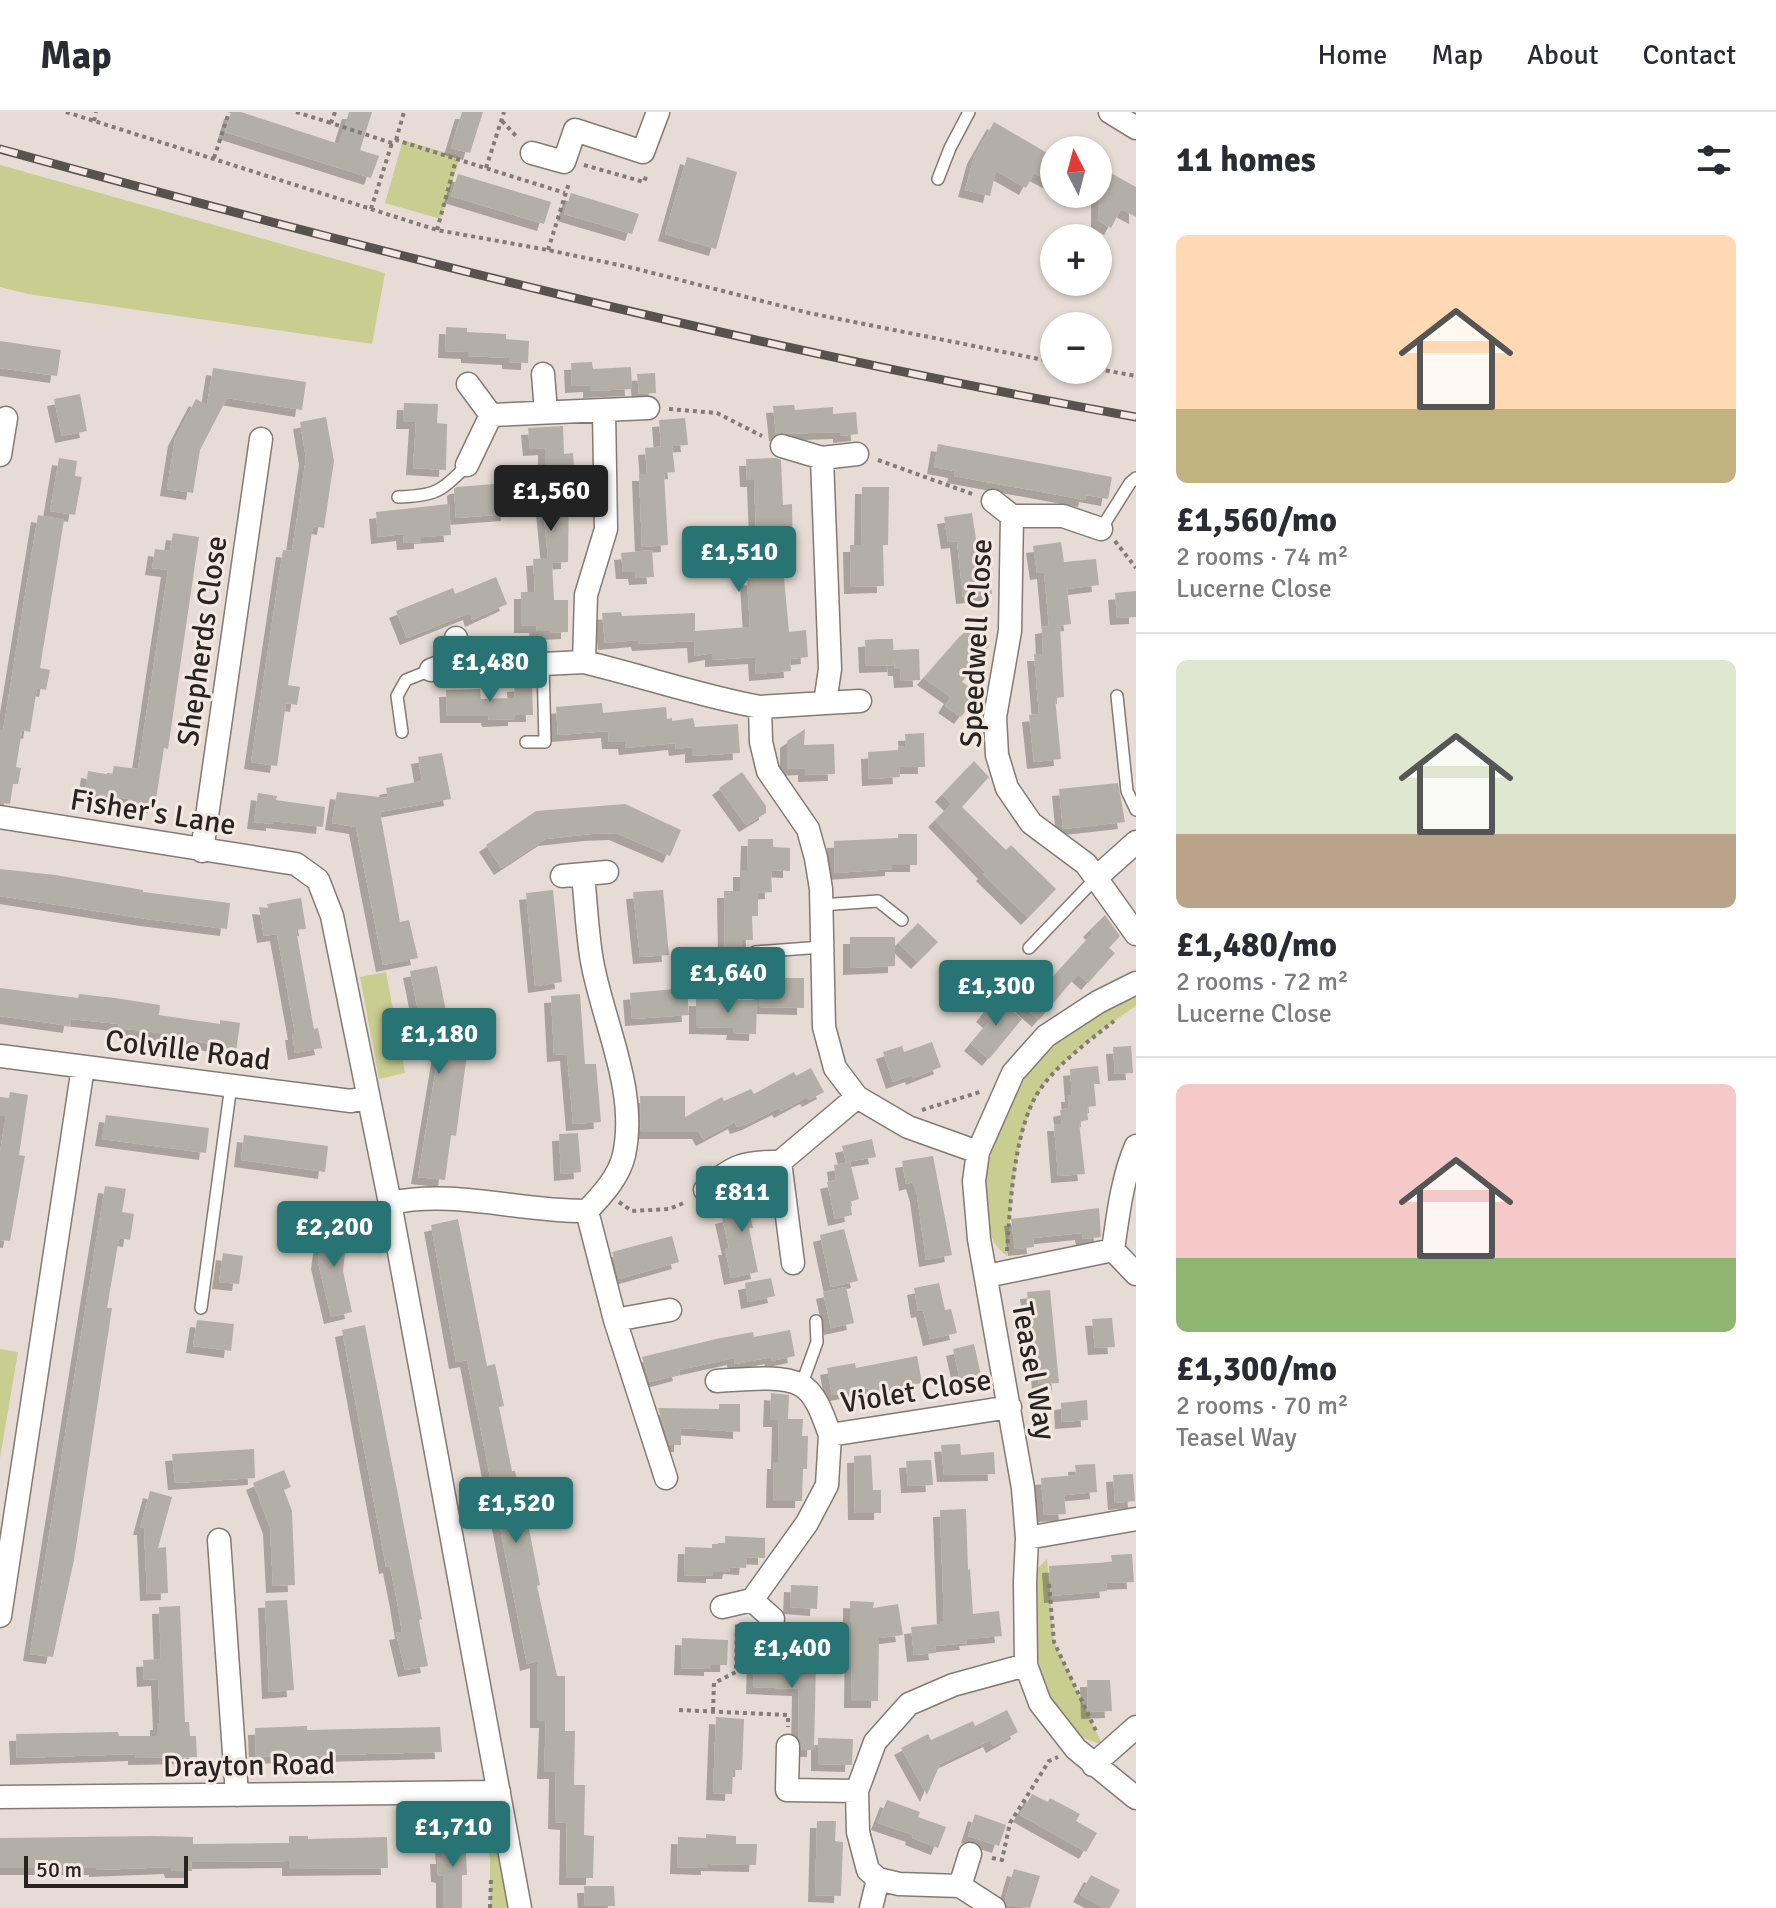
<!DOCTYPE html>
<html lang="en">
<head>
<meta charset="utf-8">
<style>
  :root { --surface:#fff; --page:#f2f2f3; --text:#2b2b33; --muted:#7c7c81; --line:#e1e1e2; --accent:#287374 }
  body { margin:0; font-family:Signika,sans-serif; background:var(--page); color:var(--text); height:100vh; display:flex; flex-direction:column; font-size:30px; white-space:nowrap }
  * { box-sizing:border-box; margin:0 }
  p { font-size:26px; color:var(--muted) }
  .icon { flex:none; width:44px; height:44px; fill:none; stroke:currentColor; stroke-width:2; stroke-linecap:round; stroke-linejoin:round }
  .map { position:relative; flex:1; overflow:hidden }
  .side { display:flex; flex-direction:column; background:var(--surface); width:640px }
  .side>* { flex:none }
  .needle { width:52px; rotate:354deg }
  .fabs { position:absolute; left:1040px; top:24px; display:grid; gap:16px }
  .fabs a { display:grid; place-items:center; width:72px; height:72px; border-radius:50%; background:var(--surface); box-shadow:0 2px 6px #0004; font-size:40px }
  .scale { position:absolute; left:24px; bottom:20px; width:164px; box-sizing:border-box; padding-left:8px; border:4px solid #282422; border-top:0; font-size:22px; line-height:28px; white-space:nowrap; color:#282422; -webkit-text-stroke:6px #f3e9e2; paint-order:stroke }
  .price { position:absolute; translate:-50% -68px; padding:0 18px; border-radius:8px; background:var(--accent); color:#fff; font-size:26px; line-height:52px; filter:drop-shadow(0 2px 4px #0008) }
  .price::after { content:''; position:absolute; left:50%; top:48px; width:24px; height:18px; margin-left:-12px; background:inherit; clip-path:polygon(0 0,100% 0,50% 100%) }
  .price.on { background:#222; color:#fff }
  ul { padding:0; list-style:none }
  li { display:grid; align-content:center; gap:16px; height:424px; padding:0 40px }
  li+li { border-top:2px solid var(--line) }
  li span { display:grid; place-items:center; height:248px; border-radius:12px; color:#555 }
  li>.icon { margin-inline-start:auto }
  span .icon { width:144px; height:144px; fill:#fffc; stroke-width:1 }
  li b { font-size:34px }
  h2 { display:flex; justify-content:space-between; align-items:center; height:96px; padding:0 40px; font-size:34px }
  header { display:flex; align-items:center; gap:48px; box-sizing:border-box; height:112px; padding:0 40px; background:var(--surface); border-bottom:2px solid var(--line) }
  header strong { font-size:38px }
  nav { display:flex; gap:44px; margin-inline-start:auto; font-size:28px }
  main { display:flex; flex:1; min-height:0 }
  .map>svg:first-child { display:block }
  .green { fill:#c9cd90 }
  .building { fill:#b4afa6; filter:url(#shadow) }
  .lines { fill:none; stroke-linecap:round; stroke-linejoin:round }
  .lane-casing { stroke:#837a74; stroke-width:14 }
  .street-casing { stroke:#837a74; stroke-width:25 }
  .path { stroke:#827b77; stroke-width:4; stroke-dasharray:4 4; stroke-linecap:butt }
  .lane { stroke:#fff; stroke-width:11 }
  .street { stroke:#fff; stroke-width:22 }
  .rail-casing { stroke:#58524f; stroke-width:9 }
  .rail { stroke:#f3e9e2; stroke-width:6; stroke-dasharray:18; stroke-linecap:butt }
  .labels { text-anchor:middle; stroke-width:6; stroke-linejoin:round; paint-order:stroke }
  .street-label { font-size:30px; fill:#282422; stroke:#f3e9e2 }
</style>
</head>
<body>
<header>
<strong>Map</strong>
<nav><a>Home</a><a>Map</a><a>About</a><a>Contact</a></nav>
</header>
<main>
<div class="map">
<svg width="1136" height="1796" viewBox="0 0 1136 1796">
  <defs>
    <filter id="shadow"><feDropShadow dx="-7" dy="7" stdDeviation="0" flood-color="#0004"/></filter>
  </defs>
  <rect width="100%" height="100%" fill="#e6dcd5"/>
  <path class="green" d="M403,28L460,45L441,107L385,91Z
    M0,53L385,161L372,232L28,182L0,175Z
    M386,860L405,961L379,967L360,865Z
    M1136,883V894C1111,910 1052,955 1039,980C1012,1030 1012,1089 1007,1144C988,1129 987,1113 986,1090C984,1062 991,1037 1001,1011C1029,942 1072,915 1136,883Z
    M0,1237L18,1240L0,1346Z
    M1047,1447L1054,1530L1102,1632C1034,1619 1032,1516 1033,1461Z
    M492,1700L510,1796H490V1748L484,1701Z"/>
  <path class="building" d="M231,0H241L339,32L349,0H372L360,38L379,44L371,66L225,20Z
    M462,0H483L470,41L451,36Z
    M994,10L1054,45V71L1034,61L1026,76L996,59L990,84L965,78L974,45Z
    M687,45L737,60L716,137L665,122Z
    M1098,54L1136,75V105L1121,97L1111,116L1098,108Z
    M458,62L551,90L544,112L451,84Z
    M571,81L639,102L632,122L564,102Z
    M446,215L467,216V220L506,222V227L529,229L528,251L509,250V246L468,244V240L445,239Z
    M0,229L61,238L57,264L0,256Z
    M592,250L593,257L631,255L632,277L590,279V273L572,274L571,251Z
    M213,256L306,270L302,298L227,286L200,338L193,381L167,377L175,327L196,287L207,293Z
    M655,261L656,281L639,282L637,262Z
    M80,282L87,319L62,324L54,287Z
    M404,291L438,292L437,311L447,312L446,358L413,356L416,310H403Z
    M794,293L795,298L833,295V302L856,300L858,322L840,324V320L776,322L773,294Z
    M326,305L334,349L324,416L313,414L288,573L300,575L297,593L286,591L277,654L251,650L283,438L292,439L306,346L300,310Z
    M685,306L688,333L672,334L675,360L664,361L668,433L642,435L639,362H647L645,336L667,334H661L659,308Z
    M563,314L564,342L573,341L575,374L569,376L568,450L552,451L554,488H568V520L550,521V519H537L536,514H521V480H535L533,447L548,446L541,374L545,373V336L530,337L528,316Z
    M938,332L1112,365L1108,387L1086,383L1085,388L954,364L955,359L934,355Z
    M59,346L77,349L75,364L82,365L75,403L50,399Z
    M776,346L781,348L783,393L792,392L793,443L782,444L789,520L806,518L808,545L790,547L791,559L756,562L755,545L712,548V541L695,544L694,529L639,532L638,528L605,531L602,501L621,500L622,504L695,501V519L750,515L747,467L757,466L752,419H756L754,368H747L746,347Z
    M506,371L508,402L456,406L454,377L457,375Z
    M862,375H889L888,433H883L884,474L851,475L850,433H861Z
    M449,392L451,423L421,425V430L404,431L403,422L378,425L376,400Z
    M972,401L976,427L986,426L992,482L963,485L957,429L948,430L944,405Z
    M38,403L64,408L40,556L50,558L46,578L37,576L30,620L22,618L16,655L21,656L18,672H13L10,692L0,691V618L3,619Z
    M173,421L199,425L168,637L164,636L155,694L134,691V688L85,680L88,659L112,663L114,654L138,657L168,458L152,456L155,437L170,439Z
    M1061,430L1064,450L1096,447L1099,473L1067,477L1071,512L1057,514H1060L1064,585L1055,586L1061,647L1034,650L1029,603L1039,602L1034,542H1043L1042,515L1049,514L1044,460L1037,461L1033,434Z
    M652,438L654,465L636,466L635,460H623L621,441Z
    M496,465L507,492L472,508L470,501L407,526L396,499L453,476L455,482Z
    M1136,479V505L1117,506L1115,481Z
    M967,517L989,534L962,570L979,581L961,605L945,594L951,585L924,566Z
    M879,527H893L894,553L866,554L865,528Z
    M919,537L920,568L901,569L900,557H895L893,538Z
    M532,572L533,603H515V607L489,608L488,604H447L446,578L480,577L481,587L515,586L514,573Z
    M602,591L603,601L666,595L667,607L672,606V609L693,606L695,615L738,612L740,641L692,644V635L676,637L675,631L626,636L625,630H609L608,619L558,623L556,595Z
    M805,617L804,633L834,632L835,662L805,663V656L787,657V629Z
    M924,621L925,655H899L900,665L869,667L868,640L898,638V635L906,634L905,622Z
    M442,641L451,687L380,700L400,810L409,808L418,846L383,853L356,715L332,711L337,680L388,686L386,676L422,669L418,645Z
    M974,649L989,665L962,695L1006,738L1011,733L1056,777L1028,806L983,762L985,760L935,708L951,692L942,683Z
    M742,660L766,694V701L746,713L719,676Z
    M1118,671L1125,710L1063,717L1059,677Z
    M258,681L277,684L276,688L325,695L323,715L273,709V712L254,710Z
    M625,692L681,718L670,744L616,721L591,722L545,727L501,756L486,733L536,699Z
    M898,722H917V753H892V757L835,761L834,729L898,726Z
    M748,727H773V735L790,736V759L771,758L772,780L758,781V804H752L753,828H742V836L725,838L724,779H740V758H747Z
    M0,757L55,763L143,778V780L230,791L227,817L147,807L0,784Z
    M553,778L562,870L535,874L526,781Z
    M663,778L669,843L640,845L633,780Z
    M301,786L306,817L296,818L314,917L318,916L322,936L295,941L292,921H295L277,822L264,824L259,795L268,796L267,792Z
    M1105,803L1120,824L1109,836L1115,841L1088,871L1078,862L1039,908L1018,890L1045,858L1053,865L1093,821L1090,818Z
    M918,811L938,830L918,850L898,831Z
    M850,825H895V854L850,856Z
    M437,854L454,940L467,942L456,1024L451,1023L445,1068L418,1065L443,915L422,919L410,859Z
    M760,866H804V896L759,895Z
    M0,876L78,886L79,882L115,886L160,893L159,903L220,912V908L240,911L236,940L216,938L217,933L169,925V922L118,916L119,912L71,907L70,914L0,904Z
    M687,876L689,903L632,907L630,881Z
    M580,882L585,952H596L601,1010L573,1012L567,942L554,943L551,884Z
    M997,886L1022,907L989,947L971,932L990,909L983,903Z
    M696,887L757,888L756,922L733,921L734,916L696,915Z
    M932,930L941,955L913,966L912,963L893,970L883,940L902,934L904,940Z
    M1131,934L1133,961L1115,962L1113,935Z
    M1098,954L1100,972H1094L1096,994L1087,995L1088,1008L1079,1010L1085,1062L1058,1064L1054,1012H1062L1060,998L1069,996L1068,983H1072L1070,957Z
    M811,956L824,980L809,988L807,985L781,999L779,996L749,1011L737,1015L735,1010L703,1027L699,1020H641L640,984H685V1005L722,985L724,989L751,977L754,982L794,960L796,964Z
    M10,980L28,983L19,1043L25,1044L10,1129L0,1128V1040L6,1004H0V985L9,986Z
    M106,1003L209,1016L206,1041L102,1027Z
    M578,1021L581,1060L561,1062L559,1022Z
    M244,1023L328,1034L325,1060L241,1048Z
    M872,1027L876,1045L846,1050L842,1034Z
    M933,1044L952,1143L926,1148L917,1083L913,1070L906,1072L902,1049Z
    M850,1050L859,1087L850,1090L852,1103L835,1107L827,1070L836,1068L834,1053Z
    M105,1074L126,1077L122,1100L134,1102L130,1128L119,1126L107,1196H112L74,1448L53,1545L30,1542Z
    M763,1077L767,1095L749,1099L753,1116H749L758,1160L731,1166L725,1136H729L722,1105L748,1099L736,1100L733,1084Z
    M1099,1096L1101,1125L1083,1127L1082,1121L1033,1126L1034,1135L1015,1137L1011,1107Z
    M458,1107L487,1254L495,1252L504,1294L499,1295L512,1359H515L528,1412L540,1473L537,1474L557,1564H565V1619H575L574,1673H585L584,1723L594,1724L593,1766H566L567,1711L555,1710L556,1660H544L546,1609H537V1549L527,1552L467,1248L456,1250L431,1113Z
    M323,1112L348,1115L343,1159L352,1200L331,1205L318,1150Z
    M844,1117L858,1169L831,1175L820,1123Z
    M672,1124L679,1150L619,1167L612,1140Z
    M223,1141L243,1144L239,1172L219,1170Z
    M771,1166L775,1184L748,1190L745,1171Z
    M939,1171L945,1198L951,1197L957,1221L930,1227L923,1198L918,1199L914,1176Z
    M846,1175L854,1211L831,1216L823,1180Z
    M1050,1178L1059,1271L1039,1272L1037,1246L1030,1247L1028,1225L1032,1224L1027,1180Z
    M1112,1206L1115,1235L1095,1236L1092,1207Z
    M197,1208L234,1212L231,1239L193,1234Z
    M365,1213L418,1486L422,1507L419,1508L428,1554L405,1558L396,1521L402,1520L397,1489L390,1454L386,1455L342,1218Z
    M790,1218L795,1244L771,1249L772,1245L735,1252L734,1246L679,1258L680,1262L650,1270L642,1245L716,1227L753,1220L754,1225Z
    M974,1232L981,1263L960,1268L953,1237Z
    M917,1244L922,1271L869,1280L868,1276L832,1283L827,1256L855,1251L856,1256Z
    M771,1281L789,1283L788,1307H803L802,1324H808L807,1357H803L802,1389H773L774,1350H778L779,1308H770Z
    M1087,1288L1088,1308L1062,1310L1061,1291Z
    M719,1292H740V1320L681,1316V1333H670L658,1296L719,1297Z
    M960,1332L961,1343L994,1340L995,1362L944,1363L941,1333Z
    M254,1337L255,1366L175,1371L172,1342Z
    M871,1343L873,1378H881V1401H855L854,1344Z
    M931,1348L933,1373L908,1374L906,1349Z
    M1095,1352L1097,1380L1064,1383L1066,1402L1044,1403L1041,1366L1076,1363L1075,1353Z
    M284,1358L291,1375L284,1378L292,1399L295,1473L273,1474L270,1415L253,1371Z
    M1133,1362L1135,1389L1115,1391L1113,1363Z
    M150,1379L172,1385L158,1436L166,1435L168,1481L147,1482L144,1416H140Z
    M966,1397L968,1458L970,1457L973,1502L999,1499L1002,1524L966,1527L967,1531L935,1534L936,1541L914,1543L911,1515L940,1512V1509H944L940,1398Z
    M725,1424L765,1426V1446L747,1445L746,1456L730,1455L729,1460H713V1464L684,1463L685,1435L712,1436V1432H725Z
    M1132,1442L1134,1470L1106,1471L1107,1479L1051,1484L1049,1454L1112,1450L1111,1443Z
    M791,1473L818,1474L817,1497L790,1495Z
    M287,1488L294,1578L269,1580L265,1489Z
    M850,1489L874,1490L873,1496L898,1492L903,1523L879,1526L878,1589H851L852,1510H850Z
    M180,1494L185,1610H189L190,1624H196L197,1645L135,1646V1642L17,1646L16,1622L118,1620L119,1624H157V1611H160L158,1567L144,1568L143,1548L161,1547L159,1495Z
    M682,1526L728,1528L727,1553H711V1557L681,1556Z
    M754,1547L816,1549L814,1638H802L798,1625L799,1577L753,1575Z
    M1087,1568H1110L1112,1599L1088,1600Z
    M1007,1598L1018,1620L993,1634L990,1628L940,1652L927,1683L901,1636L928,1622L931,1628L973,1609L975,1614Z
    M716,1605L744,1607L742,1658H733L732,1682L713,1681Z
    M307,1614V1618L440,1615L442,1640L256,1645L255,1616Z
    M818,1626L853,1627L852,1653L818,1652Z
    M1032,1682L1048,1690L1050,1686L1080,1702L1076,1709L1097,1721L1086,1740L1020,1703Z
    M887,1688L920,1700L918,1705L946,1715L938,1736L912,1726L913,1723L878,1711Z
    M975,1702L1006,1713L999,1734L968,1724Z
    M817,1709H836L835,1729L843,1730L841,1784L815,1783Z
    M465,1722L467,1763H462V1796H443V1764L438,1763L437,1745H443L441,1723Z
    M706,1722L736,1724V1732H757L756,1753L708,1752V1756L677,1755L678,1725L706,1726Z
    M153,1724L193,1725V1732L289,1731V1724H308V1727L387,1725L388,1756L289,1757V1749L191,1750L192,1759H172L171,1755L96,1758V1756H0V1726Z
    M1014,1757L1040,1764L1030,1796L1007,1793L1005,1788Z
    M1091,1763L1120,1778L1110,1796H1105L1080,1783Z
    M584,1774H614L615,1794H585Z"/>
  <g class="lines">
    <g class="lane-casing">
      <path id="lane" d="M938,67L950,36L969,0
        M398,385C434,384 442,380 467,353
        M1101,417L1130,371L1136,366
        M1117,584L1127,679L1136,698
        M402,620L397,584L406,568L431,558
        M526,630H545L543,552
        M821,793L878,789L902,808
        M1029,836L1097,765
        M739,876L755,840L822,835
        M201,1196L231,973
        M801,1274L817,1230L816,1209"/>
    </g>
    <g class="street-casing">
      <path id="street" d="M1110,0L1136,16
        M532,41L564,50L575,18L643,40L658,0
        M543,262L546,300
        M604,298L606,417L586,483L584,550C643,564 700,584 760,595L761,630L768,659L808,717L816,746L821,777L824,915L835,956L857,985L908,1015L978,1040
        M491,303L648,296
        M782,334L822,346L857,342
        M0,343L6,306
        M467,353L491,303L468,272
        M993,389L1012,404H1063L1101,417
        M1012,404L1010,519L995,605L997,643L1007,676L1031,711L1086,752L1136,822
        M462,546L543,552L584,550
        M431,558L462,546L456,526
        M825,591L860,589
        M760,595L825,591L830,557L822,346
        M0,705L296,752L318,768L332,804L390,1091L520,1796
        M202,739L261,327
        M562,764L607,760
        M1097,765L1136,730
        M1136,871L1098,890L1046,924L1013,961L978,1040L974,1069L979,1127L1023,1376L1027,1426L1025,1470L1026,1553L1040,1591L1076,1637L1136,1686
        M0,944L351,989L368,985
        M1136,1034C1122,1067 1118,1103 1113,1138L1136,1162
        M780,1050L793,1151
        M705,1078C732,1054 744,1049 780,1050L857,985
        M390,1091C455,1077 521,1100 587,1099C602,1083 619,1065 624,1043C638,978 603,911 592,849C587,821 586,791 583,763
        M587,1099L615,1208L666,1366
        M987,1164L1113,1138
        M615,1208L670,1198
        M717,1269C739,1268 781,1262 801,1273C817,1282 824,1307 830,1323
        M1027,1426L1136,1407
        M219,1428L237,1683
        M722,1495L752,1488
        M0,1504L83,955
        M773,1507L752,1488L807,1411L827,1373L830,1323L1010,1295
        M788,1634L787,1678L857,1679
        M1093,1653L1136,1615
        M0,1685L499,1680
        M970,1742L960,1774L994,1796
        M960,1774L899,1772L878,1767L868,1758L858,1720L857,1679L875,1630L909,1592L953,1573L1026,1553
        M871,1796L878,1767"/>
    </g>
    <path class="path" d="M66,0L437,118L548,138L633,156L809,201L1054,250
      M296,0L331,11
      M335,0L331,11L392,31L396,28L565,81
      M94,9L96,0
      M502,9L517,25
      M396,28L404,0
      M214,46L229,0
      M584,53L644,70L647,62
      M486,56L504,0
      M371,97L392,31
      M437,118L456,48
      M548,138L569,71
      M1098,257L1136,264
      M669,297L717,301L762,324
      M878,348L975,383
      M1115,429L1136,456
      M922,998L983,979
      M619,1090L632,1099L669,1097L686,1090
      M1007,1139C1010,1094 1014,1013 1041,976C1060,950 1089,929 1114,909
      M1049,1472L1054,1530L1097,1621
      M679,1598L788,1603V1615
      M713,1599L714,1571L736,1560L737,1511
      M992,1746L1002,1748L1010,1711L1049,1649L1058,1645
      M490,1796L491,1767"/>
    <use href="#lane" class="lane"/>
    <use href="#street" class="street"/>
    <g class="rail-casing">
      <path id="rail" d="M0,37C375,140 753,236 1136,305"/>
    </g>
    <use href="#rail" class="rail"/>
  </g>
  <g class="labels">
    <g class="street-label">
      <text transform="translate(202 529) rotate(-82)" y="10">Shepherds Close</text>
      <text transform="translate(976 531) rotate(-87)" y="10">Speedwell Close</text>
      <text transform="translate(153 700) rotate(9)" y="10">Fisher's Lane</text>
      <text transform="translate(188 938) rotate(7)" y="10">Colville Road</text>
      <text transform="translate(1034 1259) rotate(80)" y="10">Teasel Way</text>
      <text transform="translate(916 1279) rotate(-9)" y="10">Violet Close</text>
      <text transform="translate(249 1653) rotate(-1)" y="10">Drayton Road</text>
    </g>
  </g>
</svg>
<div class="fabs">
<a><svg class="needle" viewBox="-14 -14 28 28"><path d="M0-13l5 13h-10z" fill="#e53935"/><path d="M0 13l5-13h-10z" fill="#7c7c81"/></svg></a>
<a>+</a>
<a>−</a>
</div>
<div class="scale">50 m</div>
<b class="price on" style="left:551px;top:421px">£1,560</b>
<b class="price" style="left:739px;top:482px">£1,510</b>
<b class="price" style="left:490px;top:592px">£1,480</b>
<b class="price" style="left:728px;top:903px">£1,640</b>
<b class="price" style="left:996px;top:916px">£1,300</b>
<b class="price" style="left:439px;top:964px">£1,180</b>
<b class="price" style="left:742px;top:1122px">£811</b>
<b class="price" style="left:334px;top:1157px">£2,200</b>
<b class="price" style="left:516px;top:1433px">£1,520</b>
<b class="price" style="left:792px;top:1578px">£1,400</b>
<b class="price" style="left:453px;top:1757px">£1,710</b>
</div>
<section class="side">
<h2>11 homes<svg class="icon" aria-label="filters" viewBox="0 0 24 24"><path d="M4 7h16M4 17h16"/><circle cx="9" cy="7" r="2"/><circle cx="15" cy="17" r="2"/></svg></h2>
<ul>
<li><span style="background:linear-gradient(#ffd9b3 70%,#c2b280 0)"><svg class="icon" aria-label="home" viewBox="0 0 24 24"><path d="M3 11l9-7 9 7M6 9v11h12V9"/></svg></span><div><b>£1,560/mo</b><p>2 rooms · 74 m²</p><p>Lucerne Close</p></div></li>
<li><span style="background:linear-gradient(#dfe7d0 70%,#b9a48a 0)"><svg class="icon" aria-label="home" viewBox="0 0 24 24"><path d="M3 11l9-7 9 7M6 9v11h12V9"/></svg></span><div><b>£1,480/mo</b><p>2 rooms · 72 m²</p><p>Lucerne Close</p></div></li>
<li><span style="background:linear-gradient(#f6c9c9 70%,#8fb573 0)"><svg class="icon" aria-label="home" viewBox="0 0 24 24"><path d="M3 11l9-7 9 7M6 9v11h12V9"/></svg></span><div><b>£1,300/mo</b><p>2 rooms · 70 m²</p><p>Teasel Way</p></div></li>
</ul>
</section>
</main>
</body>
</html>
